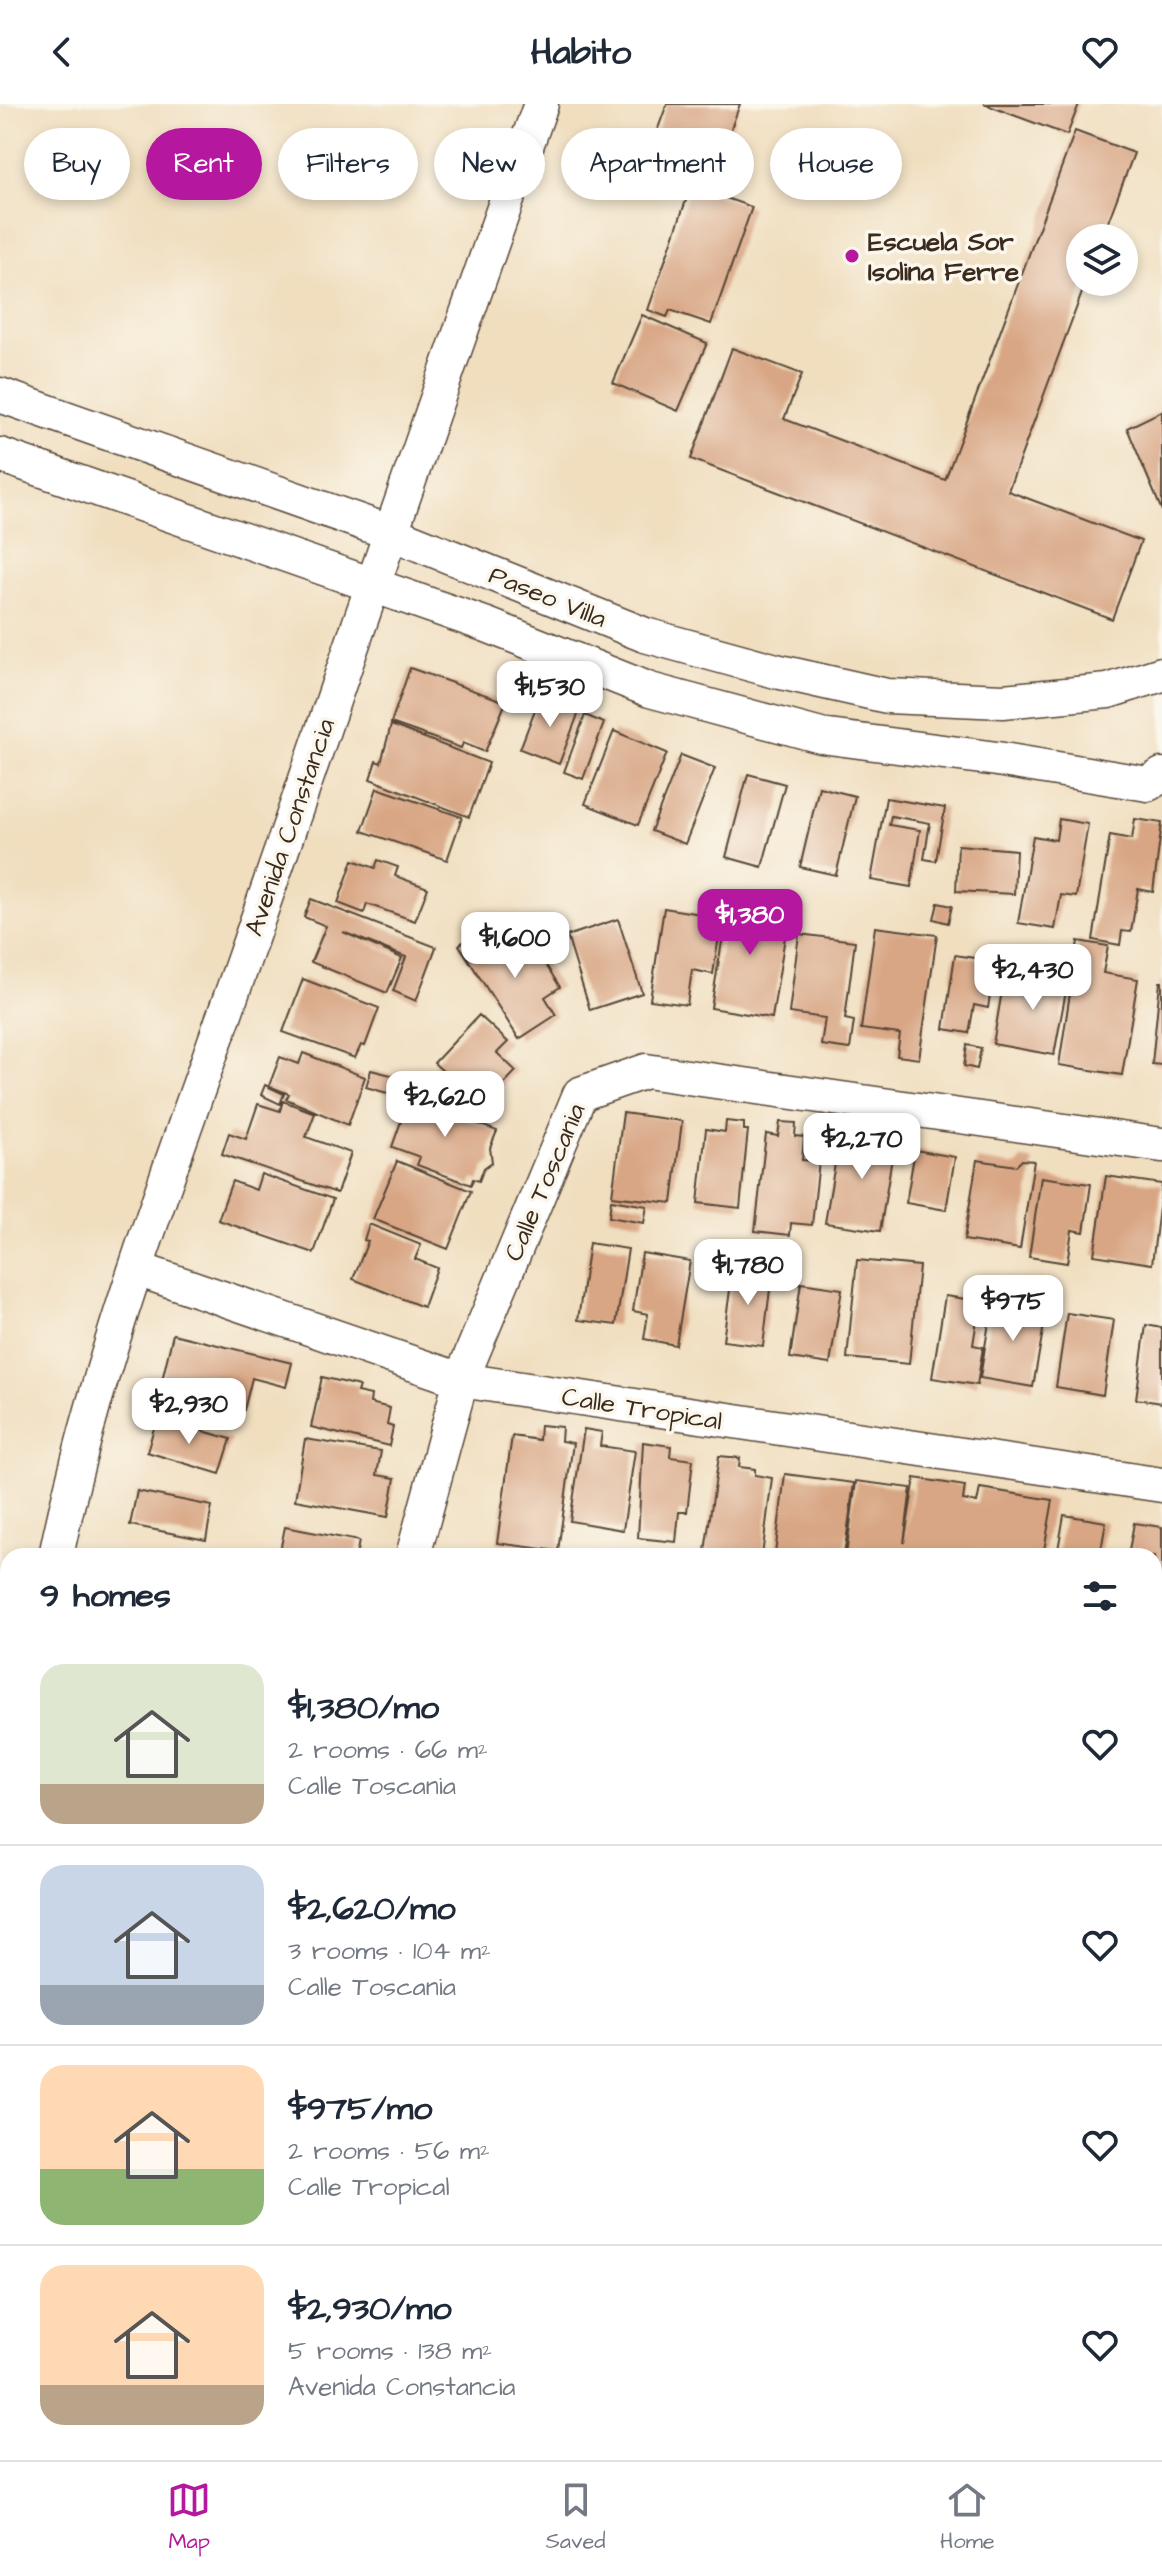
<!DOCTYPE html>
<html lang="en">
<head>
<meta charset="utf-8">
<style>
  :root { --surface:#fff; --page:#f6f6f7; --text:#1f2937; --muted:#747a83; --line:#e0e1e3; --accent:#b5179e }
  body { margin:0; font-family:"Architects Daughter",sans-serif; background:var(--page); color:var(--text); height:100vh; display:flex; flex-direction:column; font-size:30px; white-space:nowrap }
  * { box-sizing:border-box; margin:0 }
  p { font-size:26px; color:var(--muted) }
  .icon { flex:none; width:44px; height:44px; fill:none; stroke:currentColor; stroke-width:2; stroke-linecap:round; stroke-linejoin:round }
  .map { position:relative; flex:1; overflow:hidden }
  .panel { position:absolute; left:0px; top:1444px; width:1162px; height:912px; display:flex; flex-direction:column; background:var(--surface); border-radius:24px 24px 0 0; box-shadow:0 4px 12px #0003 }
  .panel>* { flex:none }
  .top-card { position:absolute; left:24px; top:24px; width:1114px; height:72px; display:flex; gap:16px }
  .controls { position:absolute; left:1066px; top:120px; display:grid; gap:16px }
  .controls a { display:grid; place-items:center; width:72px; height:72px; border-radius:50%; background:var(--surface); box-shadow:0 4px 12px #0003; font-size:40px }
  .price { position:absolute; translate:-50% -68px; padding:0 18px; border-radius:16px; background:#fff; color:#222; font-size:26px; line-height:52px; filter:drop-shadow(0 2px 4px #0008) }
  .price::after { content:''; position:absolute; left:50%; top:48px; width:24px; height:18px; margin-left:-12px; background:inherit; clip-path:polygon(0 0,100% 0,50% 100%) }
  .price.current { background:var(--accent); color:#fff }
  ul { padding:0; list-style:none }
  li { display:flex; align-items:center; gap:24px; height:200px; padding:0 40px }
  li+li { border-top:2px solid var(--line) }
  li span { display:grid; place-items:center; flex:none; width:224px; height:160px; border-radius:24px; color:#555 }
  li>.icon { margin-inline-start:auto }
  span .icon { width:96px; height:96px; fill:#fffc; stroke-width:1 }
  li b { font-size:34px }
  h2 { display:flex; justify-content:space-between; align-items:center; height:96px; padding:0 40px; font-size:34px }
  .tag { padding:0 28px; border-radius:36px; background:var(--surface); box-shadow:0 4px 12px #0003; font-size:28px; line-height:72px }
  .tag.current { background:var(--accent); color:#fff }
  header { display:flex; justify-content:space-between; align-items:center; height:104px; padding:0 40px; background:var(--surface); font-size:36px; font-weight:700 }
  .tab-bar { display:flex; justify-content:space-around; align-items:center; height:112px; border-top:2px solid var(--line); background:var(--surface); font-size:22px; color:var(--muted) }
  .tab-bar a { display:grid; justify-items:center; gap:4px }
  .tab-bar .current { color:var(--accent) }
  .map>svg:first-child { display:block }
  .building { fill:#d8a684 }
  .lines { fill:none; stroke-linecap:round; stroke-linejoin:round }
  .minor-casing { stroke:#564536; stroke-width:37 }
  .minor { stroke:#fff; stroke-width:34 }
  .poi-dot { fill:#b5179e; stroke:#fbf7ec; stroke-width:3 }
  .labels { text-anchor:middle; stroke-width:7; stroke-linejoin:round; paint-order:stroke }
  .poi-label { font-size:26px; font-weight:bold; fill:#3b2a1e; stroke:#fbf7ec; text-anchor:start }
  .street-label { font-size:26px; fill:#3b2a1e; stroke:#fbf7ec }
</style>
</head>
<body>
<header><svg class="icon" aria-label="back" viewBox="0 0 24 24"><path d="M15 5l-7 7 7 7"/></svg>Habito<svg class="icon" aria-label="heart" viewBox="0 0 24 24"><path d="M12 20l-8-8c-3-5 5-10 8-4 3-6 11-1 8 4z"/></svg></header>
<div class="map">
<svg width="1162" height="2356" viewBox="0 0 1162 2356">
  <rect width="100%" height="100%" fill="#fbf7ec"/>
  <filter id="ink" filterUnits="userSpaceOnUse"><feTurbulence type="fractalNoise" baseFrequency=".0125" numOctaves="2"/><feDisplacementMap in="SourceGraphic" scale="16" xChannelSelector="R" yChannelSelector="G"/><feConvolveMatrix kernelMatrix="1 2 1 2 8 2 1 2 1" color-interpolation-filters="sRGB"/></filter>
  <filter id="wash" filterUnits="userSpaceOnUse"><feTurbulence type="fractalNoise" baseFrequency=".006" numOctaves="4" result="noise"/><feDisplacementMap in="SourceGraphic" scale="32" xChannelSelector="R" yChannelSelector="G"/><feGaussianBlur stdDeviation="1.8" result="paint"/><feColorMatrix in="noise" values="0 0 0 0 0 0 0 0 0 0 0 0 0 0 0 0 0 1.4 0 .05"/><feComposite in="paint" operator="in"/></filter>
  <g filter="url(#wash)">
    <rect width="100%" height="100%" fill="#f0debf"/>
    <g id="blocks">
      <path class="building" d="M667,0H740L708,87L644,63Z
        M984,0H1079L1067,31Z
        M1075,27L1134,49L1102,134H1080V178H1086L1008,387L1141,437L1112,515L691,355L732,244L802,270L784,315L945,376Z
        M691,82L752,103L711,220L670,206L667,213L648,206Z
        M642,211L707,239L678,307L613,279Z
        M1162,307V407L1127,324Z
        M410,564L506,598L485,648L463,639L461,644L391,619Z
        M541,590L580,605L559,660L520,645Z
        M585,611L604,619L583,675L564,668Z
        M391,621L489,659L469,713L370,675L376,657L381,659Z
        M614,627L667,649L638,721L585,700Z
        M681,651L715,664L685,740L651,727Z
        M748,670L785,680L762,763L726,753Z
        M819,683L855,692L836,771L800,763Z
        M377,684L462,713L447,756L362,727Z
        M886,694L945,704L936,757L924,755L930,719L891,712L889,721L920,726L911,783L871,776Z
        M1059,715L1088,720L1076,793L1061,791L1055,825L1018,819L1033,732L1056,736Z
        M1135,715L1162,719L1153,788L1138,785L1131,828L1122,827L1120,841L1093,836L1110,731L1132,735Z
        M958,741L1016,746L1014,790L956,787Z
        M353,756L375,764L378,756L398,763L395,772L428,784L415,817L367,800L364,809L338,799Z
        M730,789L767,795L766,804L789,808L772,914L711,904Z
        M311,795L436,843L416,897L393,887L406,853L343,828L402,854L387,889L311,858L326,822L304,813Z
        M938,799L952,802L948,819L934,815Z
        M664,804L707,811L705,824L720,826L713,870L692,866L687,901L650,896Z
        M618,815L642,889L590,906L567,832Z
        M875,823L937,831L919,955L897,952L900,930L861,925Z
        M523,825L560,883L545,893L556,911L519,935L459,841L473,831L485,849Z
        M799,830L855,837L845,915L854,917L850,945L821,941L825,914L789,909Z
        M1078,837L1108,842L1103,869L1138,875L1122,971L1059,961Z
        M955,851L995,857L988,904L974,901L969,929L944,925Z
        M1032,857L1050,860L1049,866L1069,871L1054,951L993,940L1003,881L1027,885Z
        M303,875L379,904L365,942L361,941L355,954L283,928Z
        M1160,878H1162V961L1152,960Z
        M479,911L508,938L497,949L516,967L482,1003L434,959Z
        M967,941L981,944L977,965L964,962Z
        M303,949L365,973L348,1021L286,995L289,990L269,982L280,953L299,960Z
        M371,966L403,974L398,992L366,983Z
        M265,981L284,990L280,1000L261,991Z
        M422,989L469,1007L465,1015L497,1027L490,1044L492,1058L484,1064L479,1077L473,1075L471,1081L417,1061L420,1053L392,1043L409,995L418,998Z
        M283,997L315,1009L306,1033L351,1049L337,1089L222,1050L229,1029L246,1035L258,1000L280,1007Z
        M623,1009L682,1017L672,1099L612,1092Z
        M726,1017L744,1019V1026H748L740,1104L698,1099L706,1025L725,1028Z
        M780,1018L796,1019L795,1032L804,1033L802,1056L819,1057L812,1121L791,1119L790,1131L755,1127L766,1030L778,1032Z
        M874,1019L897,1023L880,1127L825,1119L839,1036L870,1042Z
        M915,1046L955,1053L946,1106L906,1099Z
        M977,1056L1016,1062L1022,1056L1034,1057L1020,1145L964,1136Z
        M397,1057L471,1087L448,1145L373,1115Z
        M261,1070L333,1095L314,1149L218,1116L232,1077L256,1086Z
        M1106,1072L1162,1080L1152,1160L1094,1151Z
        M1041,1073L1091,1080L1084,1128L1072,1126L1067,1159L1029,1153Z
        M611,1096L647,1102L644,1119L609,1113Z
        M369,1120L421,1141L415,1155L437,1164L423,1203L353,1175L368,1137L364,1136Z
        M589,1139L628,1145L616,1221L578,1216Z
        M642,1149L690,1157L676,1241L644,1235L648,1210L633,1207Z
        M857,1156L919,1162L909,1260L847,1254Z
        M733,1164L772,1169L763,1242L723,1237Z
        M801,1179L842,1185L830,1260L790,1254Z
        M945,1192L980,1197L973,1241L983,1243L977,1281L932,1274Z
        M993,1194L1047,1204L1033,1283L980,1274Z
        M1067,1209L1114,1216L1103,1291L1056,1283Z
        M1146,1221L1162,1224V1299L1136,1295Z
        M173,1230L292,1259L286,1283L252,1274L244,1306L160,1285Z
        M322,1273L359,1282L357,1288L371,1291L370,1299L390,1304L387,1321L393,1323L389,1342L311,1323Z
        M157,1314L231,1335L220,1370L147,1348Z
        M540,1321L562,1323L561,1337L573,1339L558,1447L497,1439L512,1332L539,1336Z
        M584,1325L602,1328L600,1342L635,1347L623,1426L570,1417Z
        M305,1335L381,1347L377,1371L395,1374L388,1413L295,1396Z
        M643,1338L671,1342L670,1353L693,1356L687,1408H679L676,1438L638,1434Z
        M719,1352L740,1354L739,1363L755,1365V1371L772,1374L762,1452L705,1447Z
        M785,1370L854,1379L844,1452L775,1450Z
        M915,1374L965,1382L963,1396L977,1399L980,1384L1053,1396L1043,1452H846L856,1377L911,1384L904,1439Z
        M137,1387L212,1402L206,1436L130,1421Z
        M1064,1411L1106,1418L1100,1452H1057Z
        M1134,1419L1162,1423V1474H1158L1156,1489L1154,1452H1128Z
        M285,1423L359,1437L356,1452H279Z
        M1154,1535L1162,1536V1645L1154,1643Z
        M1156,2271L1162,2272V2349L1154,2347Z
        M213,2348H280L270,2356H219Z
        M313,2348H332L339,2356H305Z
        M1003,2348H1072L1071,2356H1034L1002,2352Z"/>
    </g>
  </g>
  <g filter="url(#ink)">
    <use href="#blocks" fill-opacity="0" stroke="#564536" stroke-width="2"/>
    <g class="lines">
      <g class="minor-casing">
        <path id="minor" d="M0,291L389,428L645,531L776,567L887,592L1003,597L1108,587L1162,570
          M0,351L487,521L650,586L821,632L997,655L1148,680L1162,671
          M137,1165L461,1276L1162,1381
          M56,1452C98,1249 175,1053 243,858C342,572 439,285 541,0
          M413,1452L461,1276L580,990L646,967L1162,1041
          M1154,1719L1162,1721
          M0,1975L8,1859
          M1154,2073L1162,2074
          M587,2348L646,2356"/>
      </g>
      <use href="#minor" class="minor"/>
    </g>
  </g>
  <circle class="poi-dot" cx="852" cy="152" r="8"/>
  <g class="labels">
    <g class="poi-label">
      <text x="868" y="146">Escuela Sor<tspan x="868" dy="30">Isolina Ferre</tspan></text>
    </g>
    <g class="street-label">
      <text transform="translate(548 492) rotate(22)" y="9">Paseo Villa</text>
      <text transform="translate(289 723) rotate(-71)" y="9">Avenida Constancia</text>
      <text transform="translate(544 1078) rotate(-67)" y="9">Calle Toscania</text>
      <text transform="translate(642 1304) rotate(9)" y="9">Calle Tropical</text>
    </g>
  </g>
</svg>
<div class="controls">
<a><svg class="icon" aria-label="layers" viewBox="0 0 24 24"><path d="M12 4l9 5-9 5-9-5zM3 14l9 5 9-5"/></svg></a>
</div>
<b class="price" style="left:550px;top:625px">$1,530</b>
<b class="price current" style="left:750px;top:853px">$1,380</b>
<b class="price" style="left:515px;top:876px">$1,600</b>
<b class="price" style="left:1033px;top:908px">$2,430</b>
<b class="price" style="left:445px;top:1035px">$2,620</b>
<b class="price" style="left:862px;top:1077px">$2,270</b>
<b class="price" style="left:748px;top:1203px">$1,780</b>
<b class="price" style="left:1013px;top:1239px">$975</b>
<b class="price" style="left:189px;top:1342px">$2,930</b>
<div class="top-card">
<a class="tag">Buy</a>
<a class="tag current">Rent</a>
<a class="tag">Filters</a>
<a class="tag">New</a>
<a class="tag">Apartment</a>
<a class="tag">House</a>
</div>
<section class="panel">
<h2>9 homes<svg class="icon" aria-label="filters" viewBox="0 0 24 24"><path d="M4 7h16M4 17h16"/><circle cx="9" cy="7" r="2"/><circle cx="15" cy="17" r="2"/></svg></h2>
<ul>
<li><span style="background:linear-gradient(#dfe7d0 75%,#b9a48a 0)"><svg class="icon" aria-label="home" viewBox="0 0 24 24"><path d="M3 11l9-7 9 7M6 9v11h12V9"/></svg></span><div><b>$1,380/mo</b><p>2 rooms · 66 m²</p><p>Calle Toscania</p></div><svg class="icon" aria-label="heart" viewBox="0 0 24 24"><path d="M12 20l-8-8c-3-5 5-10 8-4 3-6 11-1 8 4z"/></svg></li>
<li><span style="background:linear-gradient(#c9d6e8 75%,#9aa5b1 0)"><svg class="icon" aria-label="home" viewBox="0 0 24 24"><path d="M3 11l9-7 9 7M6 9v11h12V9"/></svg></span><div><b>$2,620/mo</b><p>3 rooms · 104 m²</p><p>Calle Toscania</p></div><svg class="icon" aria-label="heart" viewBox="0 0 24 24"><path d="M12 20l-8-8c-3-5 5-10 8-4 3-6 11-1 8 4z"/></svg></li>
<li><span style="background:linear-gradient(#ffd9b3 65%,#8fb573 0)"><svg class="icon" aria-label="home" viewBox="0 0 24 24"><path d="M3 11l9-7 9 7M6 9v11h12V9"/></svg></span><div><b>$975/mo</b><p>2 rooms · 56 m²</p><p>Calle Tropical</p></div><svg class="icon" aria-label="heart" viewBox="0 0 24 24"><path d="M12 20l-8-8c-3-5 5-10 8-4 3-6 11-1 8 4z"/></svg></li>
<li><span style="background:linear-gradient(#ffd9b3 75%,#b9a48a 0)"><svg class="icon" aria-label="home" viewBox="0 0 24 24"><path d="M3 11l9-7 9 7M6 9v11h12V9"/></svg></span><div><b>$2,930/mo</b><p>5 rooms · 138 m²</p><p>Avenida Constancia</p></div><svg class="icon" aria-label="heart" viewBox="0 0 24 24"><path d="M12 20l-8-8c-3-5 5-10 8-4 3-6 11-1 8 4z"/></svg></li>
</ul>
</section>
</div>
<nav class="tab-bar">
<a class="current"><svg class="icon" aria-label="map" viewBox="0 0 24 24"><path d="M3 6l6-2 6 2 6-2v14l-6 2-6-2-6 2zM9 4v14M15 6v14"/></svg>Map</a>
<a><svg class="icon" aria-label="saved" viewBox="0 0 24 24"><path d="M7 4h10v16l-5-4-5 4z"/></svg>Saved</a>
<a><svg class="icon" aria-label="home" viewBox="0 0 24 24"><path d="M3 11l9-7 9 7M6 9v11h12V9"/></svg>Home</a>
</nav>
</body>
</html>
